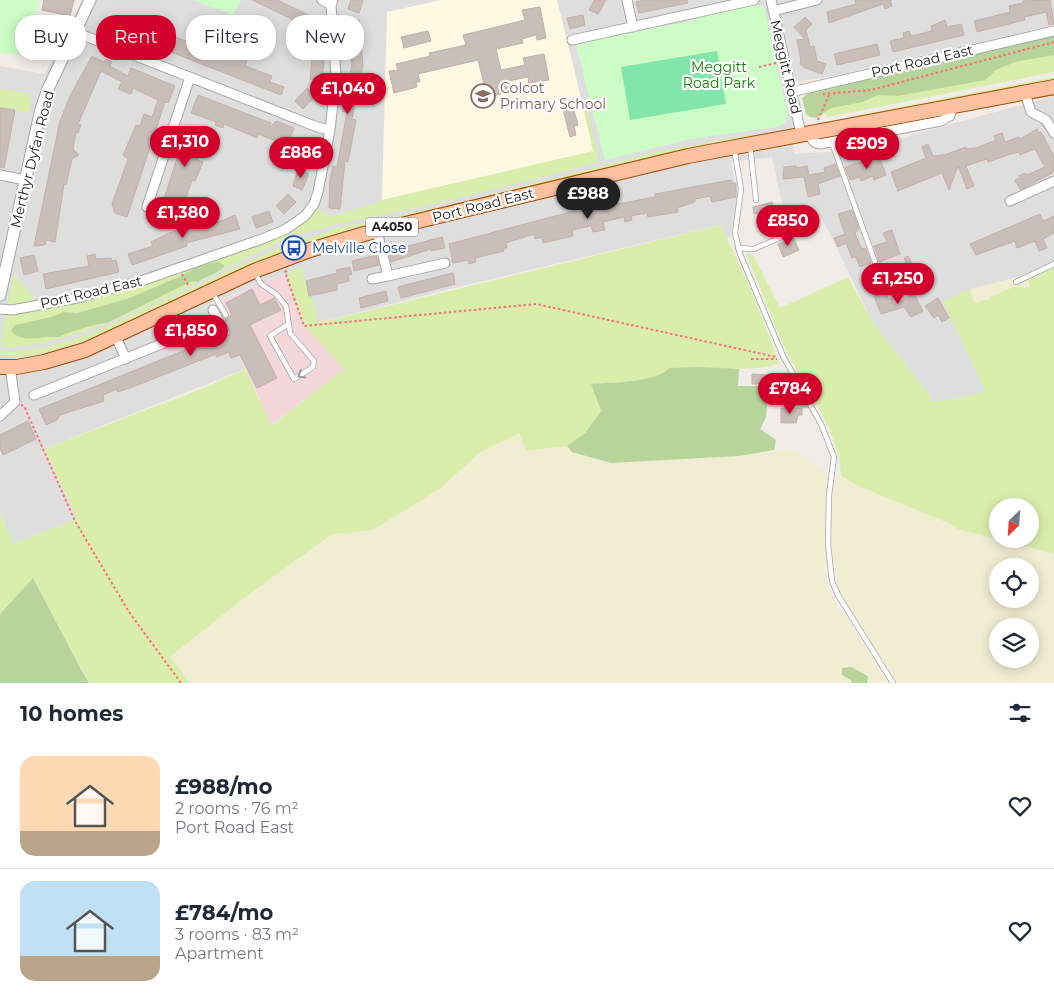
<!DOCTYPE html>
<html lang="en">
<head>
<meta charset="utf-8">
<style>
  :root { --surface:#fff; --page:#f2f2f3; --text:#1f2937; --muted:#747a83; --line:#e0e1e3; --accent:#d3002b }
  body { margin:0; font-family:Montserrat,sans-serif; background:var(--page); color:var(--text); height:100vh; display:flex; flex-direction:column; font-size:19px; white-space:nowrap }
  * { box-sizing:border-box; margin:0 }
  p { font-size:16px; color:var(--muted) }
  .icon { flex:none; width:28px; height:28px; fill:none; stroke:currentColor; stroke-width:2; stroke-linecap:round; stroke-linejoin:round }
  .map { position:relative; height:683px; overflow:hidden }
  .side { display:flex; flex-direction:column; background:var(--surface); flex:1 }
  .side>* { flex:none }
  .guide { position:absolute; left:15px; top:15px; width:500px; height:45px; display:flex; gap:10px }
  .needle { width:32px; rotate:205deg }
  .controls { position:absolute; left:989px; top:498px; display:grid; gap:10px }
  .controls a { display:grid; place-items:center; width:50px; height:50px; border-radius:50%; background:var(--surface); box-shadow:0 2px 12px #0003; font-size:25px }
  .price { position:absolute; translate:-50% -42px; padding:0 11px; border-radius:18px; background:var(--accent); color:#fff; font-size:16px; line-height:32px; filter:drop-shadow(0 1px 2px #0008) }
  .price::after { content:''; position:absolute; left:50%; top:30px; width:15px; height:11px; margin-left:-8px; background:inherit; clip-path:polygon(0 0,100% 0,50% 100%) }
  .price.active { background:#222; color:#fff }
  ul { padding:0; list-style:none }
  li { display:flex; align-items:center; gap:15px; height:125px; padding:0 20px }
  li+li { border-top:1px solid var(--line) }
  li span { display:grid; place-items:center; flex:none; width:140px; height:100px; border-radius:15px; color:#555 }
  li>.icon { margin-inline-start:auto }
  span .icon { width:60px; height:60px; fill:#fffc; stroke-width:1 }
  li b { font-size:21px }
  h2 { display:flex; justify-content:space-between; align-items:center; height:60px; padding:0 20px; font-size:21px }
  .tag { padding:0 18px; border-radius:20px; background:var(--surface); box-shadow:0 2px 12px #0003; font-size:18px; line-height:45px }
  .tag.active { background:var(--accent); color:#fff }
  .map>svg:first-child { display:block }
  .residential { fill:#dfdede }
  .commercial { fill:#f3d7db }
  .education { fill:#fff9e4 }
  .farmland { fill:#f1edd2; fill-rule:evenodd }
  .grass { fill:#daeeab }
  .forest { fill:#b7d49a }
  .park { fill:#cbfdc4 }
  .pitch { fill:#82e5aa }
  .building { fill:#cabeba; stroke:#c5afa9 }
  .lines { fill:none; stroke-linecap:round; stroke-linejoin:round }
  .service-casing { stroke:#a5a5a5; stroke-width:6 }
  .minor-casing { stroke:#a5a5a5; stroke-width:11 }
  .tertiary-casing { stroke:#a5a5a5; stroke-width:13 }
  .primary-casing { stroke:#9f4a00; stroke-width:16 }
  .path { stroke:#ff6c7a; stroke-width:2; stroke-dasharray:2.5 2.5; stroke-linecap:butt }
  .service { stroke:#fff; stroke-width:4.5 }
  .minor { stroke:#fff; stroke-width:9 }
  .tertiary { stroke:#fff; stroke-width:11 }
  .primary { stroke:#ffc2a0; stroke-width:14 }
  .oneway { stroke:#9b9b9b }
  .labels { text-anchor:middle; stroke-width:4.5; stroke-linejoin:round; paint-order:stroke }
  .shield { fill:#fff; stroke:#646464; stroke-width:1 }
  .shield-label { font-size:12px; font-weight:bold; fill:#212121 }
  .street-label { font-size:14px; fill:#212121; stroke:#fff }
  .park-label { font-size:14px; fill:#158406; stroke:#fff }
  .education-label { font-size:14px; fill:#785e54; stroke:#fff; text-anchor:start }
  .transit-label { font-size:14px; fill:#164399; stroke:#fff; text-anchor:start }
</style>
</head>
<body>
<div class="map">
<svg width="1054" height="683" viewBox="0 0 1054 683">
  <rect width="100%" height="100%" fill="#f2ece8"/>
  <path class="residential" d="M82,0H1054V25L829,77L793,82L801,106L792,127L794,154L839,151L879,144L1054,96V268L1028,280L1026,275L968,290L986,393L934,402L873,323L821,216L788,229L772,157L731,162L738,196L731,235L727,239L720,225L458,287L305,326L284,274L212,303L245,369L44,449L77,519L13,544L0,513V66L45,74Z"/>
  <path class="commercial" d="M284,274L305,326L344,369L270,426L256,391L212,304Z"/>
  <path class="education" d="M441,0H557L594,151L382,200L387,12Z"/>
  <path class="farmland" d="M1026,275L1030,287L1023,288L1019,285L1005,289L1002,293L990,297V299L974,303L970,289Z
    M519,433L526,451L567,446L572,452L611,463L739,456L786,450H795L804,456L829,476L825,524L826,581L838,610L841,613L843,611L888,683H867L868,676L851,667L842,668L851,683H190L170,657L248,595L332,534L373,530L441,488L480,452Z
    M836,476H841L861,487L948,523L960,530L1054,554V683H896L842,597L833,572L830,520ZM998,566H1030V599H998ZM998,626H1030V659H998Z"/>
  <path class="grass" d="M1054,45V72L828,117L823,112L826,106Z
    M1054,77V82L860,118L859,115Z
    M0,89L27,93L31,99L29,112L0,107Z
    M586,106L598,156L597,163L434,204L329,226L297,235L294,231L317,209L330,217L377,203L382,200L593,151L583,107Z
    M754,134L755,137L296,249V242L337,228L449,205L657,152Z
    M721,225L756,301L779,363C764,373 692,367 669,368C659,382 609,383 591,384L601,411L586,432L567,446L526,451L519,433L480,452L441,488L373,530L332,534L248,595L170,657L190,683H89L33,578L0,614V513L13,544L77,519L44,449L206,387L245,369L271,426L344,369L305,326L287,282L289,272L302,266L309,298H312L318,323Z
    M290,233L292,237C202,275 104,341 6,348L1,344L6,313L137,286L185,271Z
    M285,245L289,247L286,250L287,253C241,274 40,375 0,354V350L6,352L44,348L91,334Z
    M746,253L753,255L780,308L848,277L873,323L934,402L986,392L943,301L970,289L974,303L990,299L989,297C1001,294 1008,288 1019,285L1023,288L1030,287L1028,280L1054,268V554L998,539H1030V506H998V539L960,530L948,523L861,487L841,476C841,430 796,377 779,335C768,308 757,280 746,253Z
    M14,274L35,299L36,302L7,307Z"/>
  <path class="forest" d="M1054,34V55L1015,62L996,70L985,80L898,96L878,95L863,102L831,108L817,118L810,117L806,114L802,98L812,91L921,68Z
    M219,262L225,266C217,274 207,275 198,282L192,281L107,323C100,322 63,334 58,337C41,335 24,345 11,331L15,325L51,317L64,312L77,313L127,299L179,277L201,265Z
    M700,367L739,369L738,386H774L794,382L808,408L786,405L780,395L768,397L766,417L760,429L776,440L774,450L739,456L611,463L572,452L567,446L586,432L601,411L591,384C608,383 659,382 669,368Z
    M33,578L83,673L89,683H0V614Z
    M851,667L868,676L867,683H851V680L842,675V668Z"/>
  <path class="park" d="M0,0H39L27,55L0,53Z
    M192,0H241L233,15Z
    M754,5L764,6L788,115L785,122L777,127L691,139L605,160L576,44L696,20L700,17Z"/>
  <path class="pitch" d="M717,51L726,104L630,120L621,67Z"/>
  <path class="building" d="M44,0H74L70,16L42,10Z
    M252,0H277L313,17L308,27Z
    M351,0H363L359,13L348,9Z
    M594,0H606L598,14L589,10Z
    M644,0H687L688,3L639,13L636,2Z
    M855,0H892L890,1L892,6L885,9L883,4L829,23L827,12L856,4Z
    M1050,0L1054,24L1049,25L1046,12L1024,17L1025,20L977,32L974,21L1010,12L1009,6L1023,3V1Z
    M540,7L546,38L537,40L536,35L522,39L523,43L496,49L501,70L525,65L523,58L544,54L549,80L529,83L528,77L509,81L511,91L493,96L491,87L485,88L478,60L418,74L420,82H416L417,87L394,93L389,71L398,70L396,64L430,56L429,53L466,45L463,35L525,20L522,10Z
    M583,15L585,25L570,29L567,18Z
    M113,17L129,24L124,36L108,29Z
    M805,17L812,24L806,30L810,47L814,46L817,61L826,64L822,74L805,68L800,64L801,60L797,40L805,39L794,27Z
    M49,19L57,29L55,36L47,39L39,31L42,24Z
    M359,20L363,66L352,119L356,120L348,162L345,161L340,209L329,208L330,180L333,166L337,167L347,112L342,111L352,64L348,21Z
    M945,20L947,27L961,24L964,35L893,52L890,41L904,38L903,33L909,31L911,36L932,31L931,26Z
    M150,27L226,57L228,51L248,58L245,66L272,76L270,82L284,87L281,95L145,42Z
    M428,31L431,41L404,48L401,37Z
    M322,35L324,59L322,81L310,79L312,56L310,36Z
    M877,44L880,55L837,65L834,54Z
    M92,56L104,62L106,59L112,62L110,66L128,76L131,68L175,86L168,103L165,102L127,217L115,213L112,204L128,159L123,155L136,125L140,126L144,114L152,117L158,100L133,88L131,94L118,89L122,82L101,71L78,124L81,125L78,133L76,132L73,149L79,155L72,159L66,185L64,184L55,242L46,240L45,245L34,246L60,121L71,94Z
    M307,88L315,96L303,109L295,101Z
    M198,95L271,123L268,129L276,121L294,128L287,145L258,134L257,138L224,124L223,128L215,125L216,122L191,113Z
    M571,99L578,125L574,126L576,135L570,137L561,101Z
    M0,108L15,110L4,168L0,167Z
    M187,127L203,133L197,160L203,162L195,181L192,180L183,206L164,199Z
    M1037,129L1039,133L1041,132L1054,156V172L1020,190L1015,180L1020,178L1019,176L1025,173L1027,175L1045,167L1035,149L1020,155L1019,152L1011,154L988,162L987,159L966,166L974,186L967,189L958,166L949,190L942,173L898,191L891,172L926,158L922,147L928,144L933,156L944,155L966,147V149L976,148L996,140L994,136L1002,133L1005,142L1019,137L1020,139Z
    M298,144H309L310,161L299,162Z
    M879,156L886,175L874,180L873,176L861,181L860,177L850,180L845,167Z
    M835,164L840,176L818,184L820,194L808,197L804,177L783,179L784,167L796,166L797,168L807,166L809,175L825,172L824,168Z
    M298,169L309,174L302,190L293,186Z
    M731,180L732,183H736V197L712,202L710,196L695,199V202L677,208L678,212L648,217L647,213L631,216L632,220L625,222L624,217L603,222L605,230L593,232L591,226L572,230L573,236L543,243L542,237L535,239L534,234L506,243L507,248H503L504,251L475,258L476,262L469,264L468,260L453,263L449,244L574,211L572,206L585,203L586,208L611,202L618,204L655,197V194Z
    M288,194L296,202L284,214L276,206Z
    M772,202L774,210L754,214L753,207Z
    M852,210L859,229L855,233L861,248L866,249L871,263L860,267L856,257L852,258L846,243L838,247L834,238L845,234L838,214Z
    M269,211L273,222L256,228L252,217Z
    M1040,214L1043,221L1054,216V233L1043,239L1047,248L1039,251L1035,241L1017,248L1015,241L976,255L970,244Z
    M235,215L240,229L186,243L187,246L132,265L128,254L153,246L151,242L169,233L203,224L205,228Z
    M892,230L900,254L879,262L874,246L887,242L883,233Z
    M442,237L445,248L431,251V249L391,262L389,251Z
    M793,237L799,250L783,257L778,244Z
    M95,254L96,259L111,258L112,261L116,260L119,272L46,289L43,274L89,266L87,256Z
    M34,255L38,271L24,275L20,258Z
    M376,255L379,265L354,271L352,261Z
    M908,256L925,288L909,296L901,277L910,274L904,258Z
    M350,267L352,274L348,275L349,281L337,284V290L309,296L306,281L337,273L336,270Z
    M453,273L455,284L401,298L398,287Z
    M252,289L260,305L274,298L281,310L250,325L277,378L257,388L240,355L231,358L229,352L216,357V354L130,388L118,392L117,389L103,395L104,401L60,415L57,420L46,425L39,409L185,350L230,334L225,319L232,315L226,303Z
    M386,291L388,301L361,308L359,298Z
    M886,292L888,299L892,298L894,305L914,294L923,311L911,317L904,307L881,314L874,296Z
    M938,298L949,318L942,322L938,315L934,318L925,306Z
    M752,374L781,376V384H752Z
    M781,408H802V415H798L796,423H781Z
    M28,421L36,439L3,455L0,448V435Z"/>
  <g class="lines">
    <g class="service-casing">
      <path id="service" d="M832,143L875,262
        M750,145L756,200
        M734,148L741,189L735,233L740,254L783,356L821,424L834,457L829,495L828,544L832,581L838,595L893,683
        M738,248L754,249L793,232
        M255,273L261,284L276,294L286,306L290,333L314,361L313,367L294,379L270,336L287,325
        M1016,282L1054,264
        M212,292L226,315"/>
    </g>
    <g class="minor-casing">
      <path id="minor" d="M322,0L331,5
        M627,0L633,27
        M771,0L801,134
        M773,11L817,0
        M75,32L317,127L330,130
        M572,40L754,0
        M791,92L1054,31
        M1025,93L1031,112L1046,120L1054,133
        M808,133L814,142L820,144L941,121L950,116L953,106
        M0,175L25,180
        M1010,201L1054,181
        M147,207L190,77
        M377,231L388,276L445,263
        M372,279L388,276
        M0,309L12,310L77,298L144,280L262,239L286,229L305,216L314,204L318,192L330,130L336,75L331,5L333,0
        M213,310L223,329
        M116,337L126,359
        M34,395L219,321
        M0,416L15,402L10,367"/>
    </g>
    <g class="tertiary-casing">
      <path id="tertiary" d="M0,295L41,109L48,89L90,0"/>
    </g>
    <g class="primary-casing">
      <path id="primary" d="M0,367H17L44,362L85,350L254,271L310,250L364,234L688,156L1054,87"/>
    </g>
    <path class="path" d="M76,57L83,44
      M759,67L776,63
      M823,94L871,90L1054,42
      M818,120L829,95
      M287,271L285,272L304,326L536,304L776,357
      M182,274L189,287
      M751,359H777
      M21,405L24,406L75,521L129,612L181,683"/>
    <use href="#service" class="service"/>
    <use href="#minor" class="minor"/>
    <use href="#tertiary" class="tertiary"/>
    <use href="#primary" class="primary"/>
  </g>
  <defs><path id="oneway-chevron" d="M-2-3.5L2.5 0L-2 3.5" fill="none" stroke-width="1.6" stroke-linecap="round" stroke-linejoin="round" transform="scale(1.25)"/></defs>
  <use class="oneway" href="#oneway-chevron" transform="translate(301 375) rotate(149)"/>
  <defs>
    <g id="school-ring" transform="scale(1.25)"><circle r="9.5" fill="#fff" stroke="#8d6e63" stroke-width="1.5"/><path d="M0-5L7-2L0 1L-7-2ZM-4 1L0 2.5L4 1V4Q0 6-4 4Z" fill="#8d6e63"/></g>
    <g id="bus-ring" transform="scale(1.25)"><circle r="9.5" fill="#fff" stroke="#1a4fb4" stroke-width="1.5"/><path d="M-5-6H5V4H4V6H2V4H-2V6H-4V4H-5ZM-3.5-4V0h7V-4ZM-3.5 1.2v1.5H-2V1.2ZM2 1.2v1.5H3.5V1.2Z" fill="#1a4fb4"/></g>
  </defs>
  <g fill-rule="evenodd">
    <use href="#school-ring" x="483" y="96"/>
    <use href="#bus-ring" x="294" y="248"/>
  </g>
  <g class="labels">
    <rect class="shield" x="366" y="217.5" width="52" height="19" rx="4"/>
    <g class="shield-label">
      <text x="392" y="231">A4050</text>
    </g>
    <g class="street-label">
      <text transform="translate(922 61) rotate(-13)" y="5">Port Road East</text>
      <text transform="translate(786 67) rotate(77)" y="5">Meggitt Road</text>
      <text transform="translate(32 159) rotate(-76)" y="5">Merthyr Dyfan Road</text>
      <text transform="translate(483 205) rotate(-14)" y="5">Port Road East</text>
      <text transform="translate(91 292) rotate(-13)" y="5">Port Road East</text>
    </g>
    <g class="park-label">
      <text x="719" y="72">Meggitt<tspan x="719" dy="16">Road Park</tspan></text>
    </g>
    <g class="education-label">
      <text x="500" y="93">Colcot<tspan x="500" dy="16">Primary School</tspan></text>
    </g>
    <g class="transit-label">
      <text x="312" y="253">Melville Close</text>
    </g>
  </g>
</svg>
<div class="controls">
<a><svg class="needle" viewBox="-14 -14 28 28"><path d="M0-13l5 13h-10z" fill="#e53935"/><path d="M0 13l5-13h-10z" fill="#747a83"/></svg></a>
<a><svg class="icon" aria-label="locate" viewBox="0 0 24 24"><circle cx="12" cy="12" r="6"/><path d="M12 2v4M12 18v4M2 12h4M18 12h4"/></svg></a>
<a><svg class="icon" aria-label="layers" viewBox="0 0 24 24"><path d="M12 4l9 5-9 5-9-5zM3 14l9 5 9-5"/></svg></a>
</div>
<b class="price" style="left:348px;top:115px">£1,040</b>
<b class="price" style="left:185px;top:168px">£1,310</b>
<b class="price" style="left:867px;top:170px">£909</b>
<b class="price" style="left:301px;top:179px">£886</b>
<b class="price active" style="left:588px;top:220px">£988</b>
<b class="price" style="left:183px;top:239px">£1,380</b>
<b class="price" style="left:788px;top:247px">£850</b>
<b class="price" style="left:898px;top:305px">£1,250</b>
<b class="price" style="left:191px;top:357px">£1,850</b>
<b class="price" style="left:790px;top:415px">£784</b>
<div class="guide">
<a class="tag">Buy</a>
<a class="tag active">Rent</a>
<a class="tag">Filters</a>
<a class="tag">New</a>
</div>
</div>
<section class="side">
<h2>10 homes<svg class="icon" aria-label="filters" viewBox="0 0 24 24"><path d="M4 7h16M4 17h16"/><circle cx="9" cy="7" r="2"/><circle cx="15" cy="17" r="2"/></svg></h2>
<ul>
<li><span style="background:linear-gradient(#ffd9b3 75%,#b9a48a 0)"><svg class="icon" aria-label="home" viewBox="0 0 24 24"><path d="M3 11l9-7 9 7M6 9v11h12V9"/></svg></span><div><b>£988/mo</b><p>2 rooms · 76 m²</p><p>Port Road East</p></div><svg class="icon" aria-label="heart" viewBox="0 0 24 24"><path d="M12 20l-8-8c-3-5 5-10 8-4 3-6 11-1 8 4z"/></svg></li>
<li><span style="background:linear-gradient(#bfe0f5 75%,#b9a48a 0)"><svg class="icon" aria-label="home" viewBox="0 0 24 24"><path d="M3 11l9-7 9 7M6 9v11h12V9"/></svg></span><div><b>£784/mo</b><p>3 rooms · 83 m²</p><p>Apartment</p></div><svg class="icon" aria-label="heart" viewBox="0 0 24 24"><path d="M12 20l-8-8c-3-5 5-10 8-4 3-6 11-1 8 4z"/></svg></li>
</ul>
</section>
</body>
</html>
